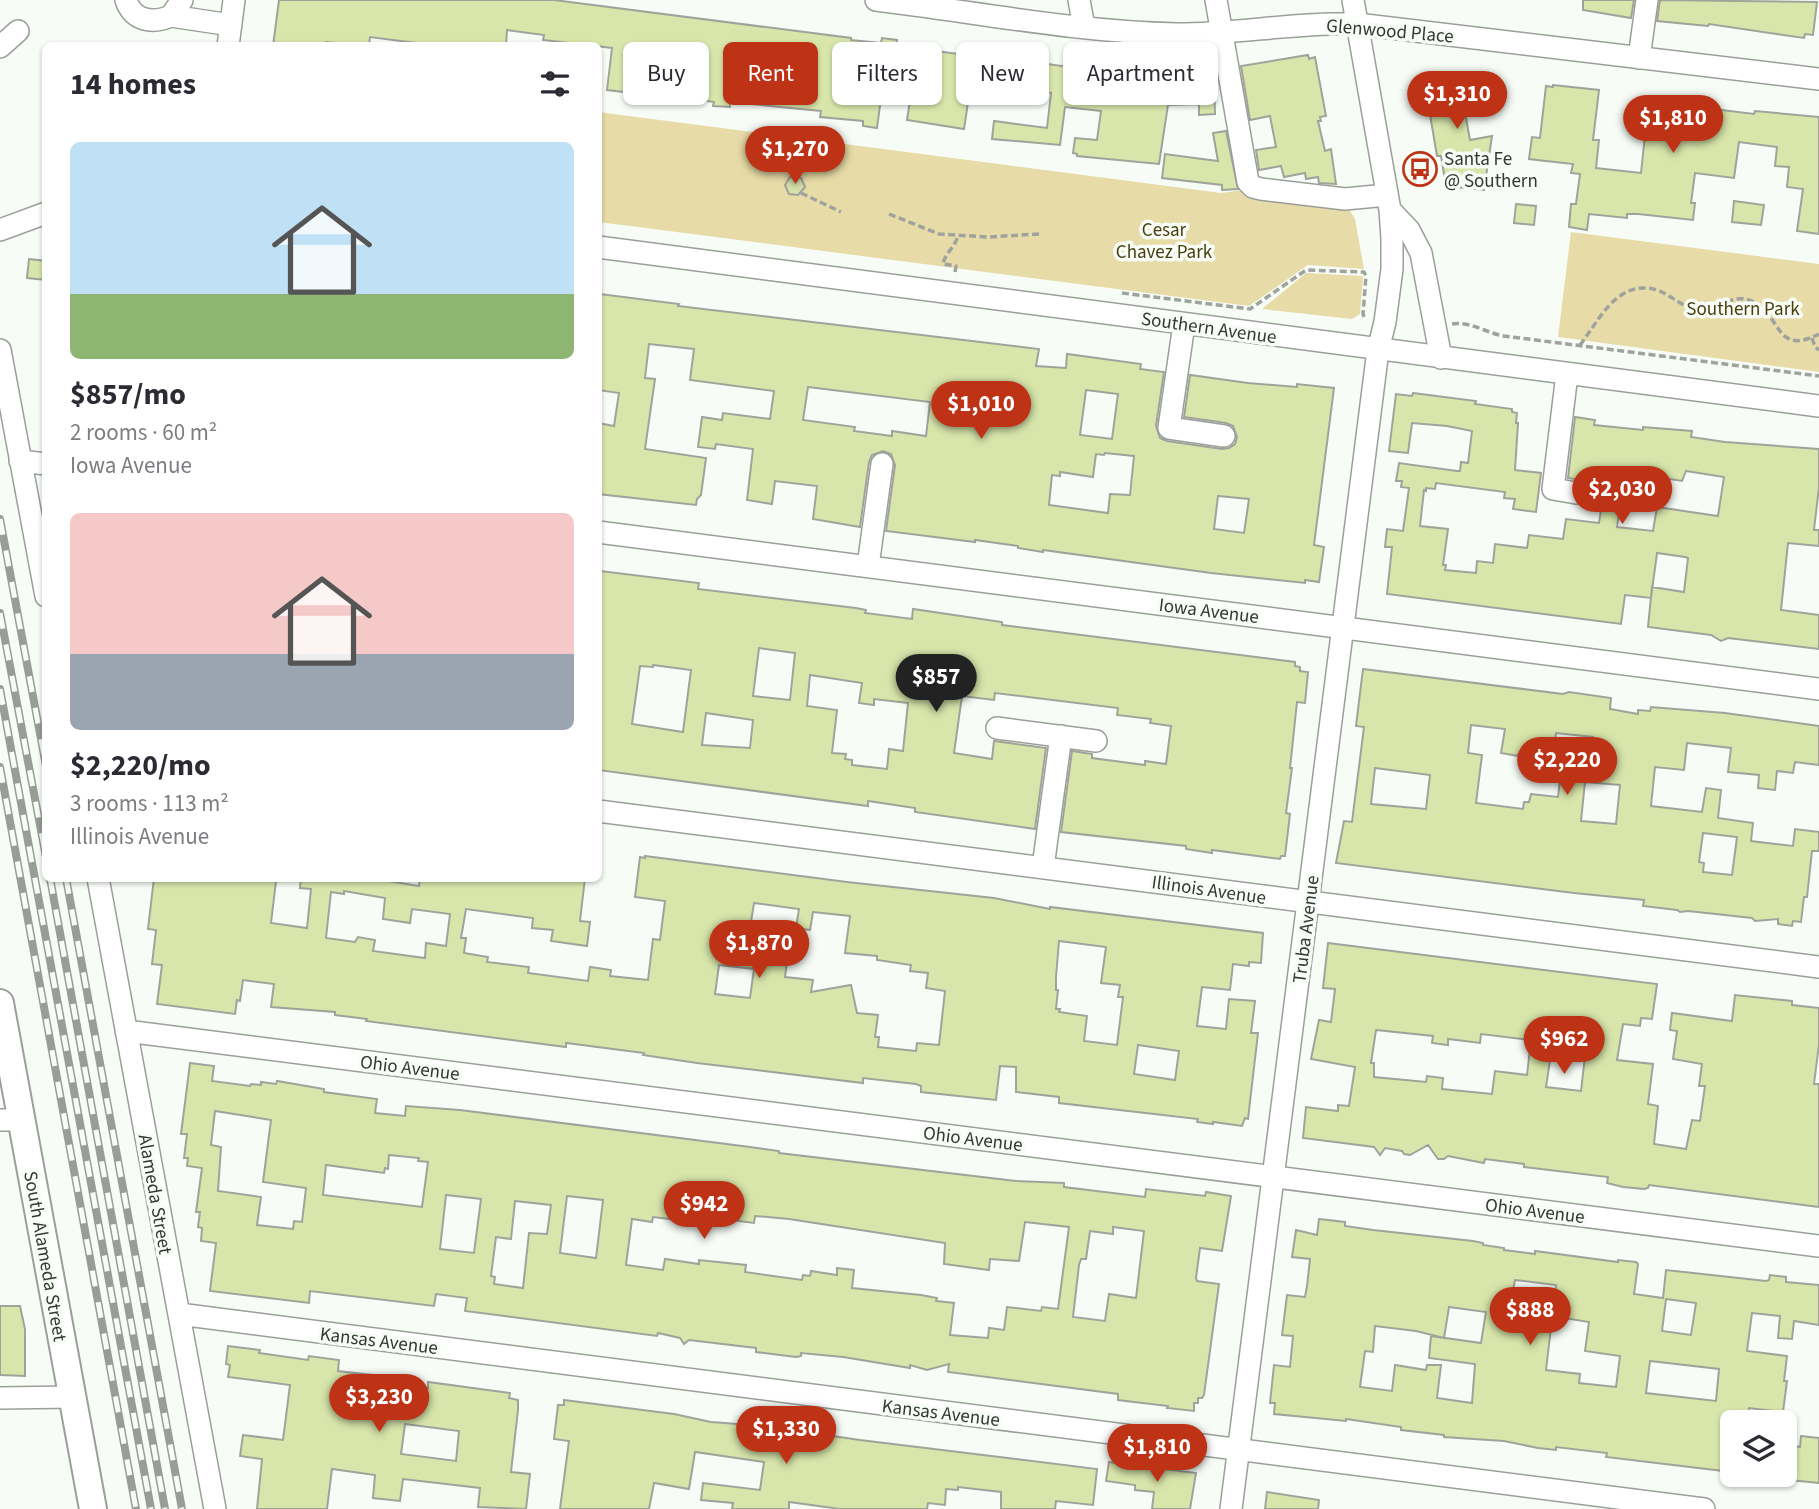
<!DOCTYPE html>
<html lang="en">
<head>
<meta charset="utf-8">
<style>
  :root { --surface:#fff; --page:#f2f2f3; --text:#2b2b33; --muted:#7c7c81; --accent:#be3315 }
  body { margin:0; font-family:"Source Sans 3",sans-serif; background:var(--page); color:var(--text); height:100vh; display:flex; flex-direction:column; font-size:26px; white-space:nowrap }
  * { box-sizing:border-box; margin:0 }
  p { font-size:23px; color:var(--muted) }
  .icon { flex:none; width:38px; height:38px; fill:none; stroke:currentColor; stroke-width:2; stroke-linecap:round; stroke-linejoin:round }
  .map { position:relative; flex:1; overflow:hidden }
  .sheet { position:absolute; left:42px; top:42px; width:560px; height:840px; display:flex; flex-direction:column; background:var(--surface); border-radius:10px; box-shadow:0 2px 5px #0004 }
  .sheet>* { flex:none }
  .top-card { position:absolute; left:623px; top:42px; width:665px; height:63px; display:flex; gap:14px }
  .tools { position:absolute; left:1720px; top:1410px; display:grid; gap:14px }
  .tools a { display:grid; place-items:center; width:77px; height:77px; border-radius:10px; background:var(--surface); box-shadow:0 2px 5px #0004; font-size:35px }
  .price { position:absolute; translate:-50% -60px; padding:0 16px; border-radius:24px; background:var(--accent); color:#fff; font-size:23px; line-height:46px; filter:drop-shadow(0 2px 4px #0008) }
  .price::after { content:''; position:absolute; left:50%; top:42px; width:21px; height:16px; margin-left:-10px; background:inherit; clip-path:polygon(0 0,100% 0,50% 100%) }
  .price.on { background:#222; color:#fff }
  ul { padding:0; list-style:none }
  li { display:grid; align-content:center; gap:14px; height:371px; padding:0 28px }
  li span { display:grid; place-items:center; height:217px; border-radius:10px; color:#555 }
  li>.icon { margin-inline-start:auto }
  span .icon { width:126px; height:126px; fill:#fffc; stroke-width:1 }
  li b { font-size:30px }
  h2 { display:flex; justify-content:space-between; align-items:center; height:84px; padding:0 28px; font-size:30px }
  .pill { padding:0 24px; border-radius:10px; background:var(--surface); box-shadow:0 2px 5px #0004; font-size:24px; line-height:63px }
  .pill.on { background:var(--accent); color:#fff }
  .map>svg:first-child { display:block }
  .green { fill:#e7dba7 }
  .building { fill:#d8e6ab; stroke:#a1a39b; stroke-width:2; fill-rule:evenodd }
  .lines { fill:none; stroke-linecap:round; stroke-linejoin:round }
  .minor-casing { stroke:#9a9f99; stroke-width:24 }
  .major-casing { stroke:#9a9f99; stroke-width:30 }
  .path { stroke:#9fa39e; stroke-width:3.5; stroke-dasharray:7 3.5; stroke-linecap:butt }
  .minor { stroke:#fff; stroke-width:21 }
  .major { stroke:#fff; stroke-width:26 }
  .rail-casing { stroke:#999d98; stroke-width:8 }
  .rail { stroke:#f7fdf6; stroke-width:5; stroke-dasharray:16; stroke-linecap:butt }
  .labels { text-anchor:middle; stroke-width:7; stroke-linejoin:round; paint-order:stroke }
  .street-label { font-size:19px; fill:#353734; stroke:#f7fdf6 }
  .poi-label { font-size:19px; fill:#353734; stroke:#f7fdf6; text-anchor:start }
  .park-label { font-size:19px; fill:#483e0f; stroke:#f7fdf6 }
</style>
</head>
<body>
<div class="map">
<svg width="1819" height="1509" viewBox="0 0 1819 1509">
  <rect width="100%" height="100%" fill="#f7fdf6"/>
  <path class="green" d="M598,112L1221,193L1250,189L1349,209L1355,219L1364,269L1308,265L1249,306L599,222Z
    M1571,232L1819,264V372L1558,337Z
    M1306,273L1363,276L1360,314L1352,319L1262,309Z"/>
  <path class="building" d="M279,0H554L851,38V40L881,43L882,38L897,40V46L975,56L964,129L907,120L912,87L883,83L877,128L863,126V121L820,117L821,111L730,102V107L713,106L714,102L667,95V102L650,100V95L607,90L612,48L543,40L544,35L507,30L506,46H416V43L370,37L369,46L326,42L325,46H273Z
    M1583,0H1634L1631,18L1583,10Z
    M1660,0L1817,2L1813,35L1805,34L1804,38L1709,24L1708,26L1657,21Z
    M1308,55L1309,59L1315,57L1326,116L1320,117L1321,121H1318L1325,151L1331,149L1336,184L1319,183L1318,177L1306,179L1305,173L1284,177L1281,166L1259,170L1256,150L1276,147L1270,116L1250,120L1241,66Z
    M1001,57L1068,67L1095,69V67L1171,79L1214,78L1215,114L1199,115V104L1168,105L1159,164L1077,156V154L1073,153L1075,138L1097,140L1101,111L1065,107L1060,145L992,139L994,121L1047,128L1051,93L998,87Z
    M1459,73V76L1478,77L1476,103L1463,102L1470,140L1492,136L1484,190L1446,186L1441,156H1437L1424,79Z
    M1553,85L1599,90L1593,140H1599L1596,168L1641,173L1649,97L1706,104L1705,108L1754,114L1755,111L1819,117V234L1797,231L1803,189L1787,187L1789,167L1775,166L1777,147L1739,142L1734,178L1695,173L1691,203H1695L1693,220L1638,214H1627V218L1589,214L1587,230L1569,227L1571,204H1576L1580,174L1571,173L1573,164L1529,159L1532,137L1540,138L1546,86L1553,87Z
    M1226,131L1238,189L1222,190V185L1162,178L1165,154L1218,161L1213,133Z
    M790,177L801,178L805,187L798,195L789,194L785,185Z
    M1734,201L1764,205L1761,225L1732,222Z
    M1516,204L1536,206L1534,225L1514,223Z
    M29,259L46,261V280L27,278Z
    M600,294L679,304L678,306L1039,349L1036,366L1066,368L1067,354L1141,364L1140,369L1164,372L1156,426L1160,438L1167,441L1222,449L1229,448L1235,444L1237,437L1233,426L1226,423L1184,417L1190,375L1248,383L1297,387V384L1334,388L1314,545L1324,547L1319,582L1305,580V583L1211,573L1043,550V552L1018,548V546L975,540V542L886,531L895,465L891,454L883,451L872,455L869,462L860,527L813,519L817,486L775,481L772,504L747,500L753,449L716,444L715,449L698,447L702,417L722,420L723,413L770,419L774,391L690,380L694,349L649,344L645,378L655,379L645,449L706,458L701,495L697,499L696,505L598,494V423L614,426L619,393L598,390ZM808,387L930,402L926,436L892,431V436L854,431L855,427L803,420ZM1086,390L1118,394L1112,439L1080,435ZM1105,453L1134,456L1130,495L1110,494L1108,513L1049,505L1052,475L1060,476V472L1093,477L1096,454L1104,455ZM1218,496L1249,499L1244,533L1214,529Z
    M1413,393L1476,401L1475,404L1512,409V412L1517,413L1516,423H1518L1515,470L1541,473L1536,512L1513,509L1515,499L1504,498L1505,492L1436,483L1435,489L1426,488V491L1424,490L1420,526L1448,529L1443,565H1446L1445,570L1476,573L1477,561L1493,563L1495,544L1527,548L1529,535L1563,539L1566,519L1599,523L1605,484L1568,478L1575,417L1595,420L1594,425L1643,430V427L1692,431L1691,437L1725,442L1819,449V487L1814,530H1819V546L1788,543L1781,610L1819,615V649L1728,638L1721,641L1711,635L1648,627L1652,587L1684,592L1688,558L1685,557L1657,553L1651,598L1625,595L1621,624L1387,594L1392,547H1385L1387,529L1403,531L1409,488L1401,487L1402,481H1396L1399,463L1457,471H1460L1461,462L1468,463L1472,431L1447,426L1412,423L1408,453L1389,451L1396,394L1412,396ZM1686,471L1724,477L1718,516L1657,507L1653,531L1617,527L1622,495L1654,499L1657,477L1682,481Z
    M600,571L699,583L698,589L856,608L866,610L865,613L912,619L913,609L1002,622V625L1295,662V666L1300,667V671L1308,672L1305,703L1297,702L1290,768H1292L1286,813L1290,814L1285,856H1281L1280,859L1212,850V853L1186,849V846L1061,832L1072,751L1092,754V758L1145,765V761L1166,764L1171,726L1150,723L1151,719L1117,715L1118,708L995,693L994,700L962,696L954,753L992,759L994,741L1046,748L1035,829L915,812V808L868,801V806L598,770ZM759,648L795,653L790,700L753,696ZM653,665L691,670L683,732L632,724L640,666L653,667ZM810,675L862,683L859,703L874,705V699L908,703L903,751L889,749L887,769L852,765V760L845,759L846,754L832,753L837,710L807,706ZM706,713L753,720L750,748L702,745Z
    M1363,669L1563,694L1569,692L1611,698L1610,709L1638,714V710L1650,711L1651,707L1725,713L1819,726V765L1795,762L1793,773L1777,771L1775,790L1758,788L1759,775L1728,772L1731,748L1687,743L1684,770L1655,767L1651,806L1702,812L1706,788L1721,790L1718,818L1753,823L1751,841L1793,846L1795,829L1819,832V851H1812L1807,897H1804L1801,922L1793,921L1792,926L1778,924V919L1755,921L1752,918L1688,911L1680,912L1677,910L1643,906L1644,900L1574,893L1336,863L1344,821L1352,822L1364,727L1356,726ZM1471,725L1505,729L1501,753L1518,756V754L1554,757L1556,733L1593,737L1589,767L1562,763L1558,797L1531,794L1529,802H1524L1523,809L1476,803L1482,755L1468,753ZM1375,768L1430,775L1426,809L1371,804ZM1585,782L1620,785L1616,824L1581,821ZM1703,833L1737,837L1732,875L1703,872L1704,863L1699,862Z
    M645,856L847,882L994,898L1050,909V907L1263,933L1261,963L1249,962V966L1233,964L1230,990L1202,987L1197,1026L1226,1029L1229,999L1255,1001L1251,1033H1258L1248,1119L1245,1118L1242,1126L1213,1122V1124L1197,1122L1198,1119L1059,1103V1097L1016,1092V1067L1000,1066L996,1100L921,1092V1086L916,1084L863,1078V1083L697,1063L643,1055L644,1053L566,1043V1047L366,1021L367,1019L335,1015V1012L271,1007L274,984L243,980L240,1001L237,1000L235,1014L157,1004L162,965L152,964L156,930L148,929L154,878H255L276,881L271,923L307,928L311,889L300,888L301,878H382V880L419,886L420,878H585L580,921L590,922L587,946L551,941L553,930L532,928L533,918L466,909L461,938H466L464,953L488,957L487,962L529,967L528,973L588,981L590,967L611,970L610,976L648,980L653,939L660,940L665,901L635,897L640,857L645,858ZM344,891L385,898L383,919L410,923L412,909L450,914L446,946L426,943L425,958L373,951L375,940L358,937L355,942L326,938L331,892L344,894ZM754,903L799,909L796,928L810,930L813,912L850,916L845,953L877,956V960L911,965L910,971L928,973L926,988L945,991L939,1045L917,1043L916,1051L878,1047L879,1037H875L878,1015L857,1013L851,985L811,992L813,980L785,977L789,946L748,941ZM1059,941L1106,947L1101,983L1120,985L1118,997H1123L1117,1045L1084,1041L1087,1016L1059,1012L1060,1009H1056L1058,990H1056V977ZM719,965L754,969L750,998L715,994ZM1138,1045L1179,1051L1175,1080L1134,1074Z
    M1328,943L1657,984L1652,1019L1641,1018L1640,1026L1623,1024L1617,1060L1653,1064L1648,1104L1658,1106L1654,1144L1686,1149L1692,1120L1700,1121L1705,1086H1699L1702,1064L1673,1059L1677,1031L1670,1030L1672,1013L1732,1021L1735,995L1792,1001V1005L1819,1008V1044L1814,1084H1819V1207L1649,1185L1648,1188L1644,1189L1623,1187L1607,1183L1608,1177L1524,1167V1164L1485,1159L1484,1163L1448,1156L1444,1159H1438L1428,1145L1410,1155L1404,1154L1402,1151L1385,1148L1380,1155L1374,1147L1303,1138L1306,1107L1338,1111V1105L1349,1106L1355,1067L1311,1059L1319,1020L1331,1022L1335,989L1323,988ZM1376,1030L1433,1036L1432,1043L1448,1045V1039L1480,1043L1481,1034L1531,1040L1527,1075L1495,1071L1492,1094L1442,1089L1443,1078L1427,1076L1426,1082L1374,1077V1063H1371ZM1551,1053L1585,1056L1581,1091L1546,1087Z
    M190,1063L214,1066L212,1081L250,1086L251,1084L261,1085V1082L276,1084L277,1081L324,1089V1092L377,1099L375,1113L405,1116L406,1106L460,1110L750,1147L779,1151V1153L1016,1181L1064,1183V1187L1145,1197L1146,1189L1205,1196L1206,1192L1231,1196L1222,1251L1200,1248L1196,1278L1197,1281L1219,1284L1204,1395L1202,1398H1198V1403H1194V1411L1167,1408L1168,1406L1118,1400V1394L948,1372L949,1364L927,1370L910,1365V1368L843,1357L801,1353V1356L796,1357L756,1352V1348L689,1340L684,1344L680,1338L658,1333L657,1336L465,1311L467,1298L436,1294L434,1306L310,1291L309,1303L210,1291L216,1243L201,1241L202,1228L198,1227L200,1212H196L202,1168L187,1166L188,1158H184L187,1134H181ZM215,1111L271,1120L263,1182L306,1188L302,1222L294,1221L293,1229L257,1225L261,1197L218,1191L221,1147L211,1145ZM389,1155L419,1158L418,1161L428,1162L422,1207L323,1195L326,1165L384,1173L385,1168L388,1169ZM446,1195L481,1199L474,1253L440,1249ZM567,1196L603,1200L596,1258L560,1253ZM515,1201L551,1205L547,1234L529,1233L523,1288L494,1284L495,1277L491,1276L496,1237L511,1239ZM687,1212L739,1217L738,1221L754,1223L755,1216L789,1219L945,1243L944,1264L989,1270L990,1259L1019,1261L1025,1222L1069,1227L1058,1309L1042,1307L1041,1311L1007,1307L1004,1330L989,1328L988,1338L950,1335L954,1303L936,1301L937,1298L921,1295L852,1288L854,1270L837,1268V1275L811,1271L810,1276L803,1275L802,1280L745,1272L746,1265L699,1260V1264L665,1259L663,1270L626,1265L632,1219L652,1222L653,1217L686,1221ZM1113,1227L1144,1231L1136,1298L1109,1294L1105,1321L1073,1317L1079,1265L1081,1259H1086L1090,1231L1113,1234Z
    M1319,1219L1345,1222V1226L1373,1230L1473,1241L1483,1243V1245L1504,1248V1250L1535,1254V1251L1618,1262V1260L1636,1262L1638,1264L1634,1294L1663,1298L1666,1270L1766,1281L1769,1280L1770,1275L1786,1277V1282L1819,1285V1325L1794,1321L1792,1339L1778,1338L1780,1316L1752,1313L1747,1351L1787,1356L1784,1381H1787L1783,1412L1749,1408L1747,1422L1732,1419V1472L1606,1457L1607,1453L1556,1447V1450L1538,1448L1504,1441L1444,1437V1435L1401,1430V1427L1346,1419V1421L1274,1414L1275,1403H1270L1274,1365L1290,1367L1293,1336L1282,1335L1287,1295L1305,1297L1307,1286L1310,1259L1292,1257L1296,1230L1317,1235ZM1515,1280L1556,1285L1552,1316L1589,1322L1585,1351L1620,1356L1616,1387L1579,1383L1580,1374L1546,1370L1552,1319L1511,1314V1311L1509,1310ZM1666,1299L1696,1303L1691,1335L1662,1331ZM1449,1307L1486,1312L1481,1343L1431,1336L1429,1358L1475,1364L1472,1403L1437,1398L1441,1365H1427L1426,1370L1395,1365L1392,1391L1360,1387L1365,1351L1373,1352L1375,1326L1416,1331L1444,1338ZM1650,1361L1719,1369L1716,1401L1646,1393Z
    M0,1306H20L25,1329V1376L0,1375Z
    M228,1346L260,1350L259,1353L308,1360L309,1356L339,1360L338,1371L398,1378V1383L428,1388V1382L510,1393L509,1398L518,1400V1410L511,1472L530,1474L526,1509L478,1507L480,1488L403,1479L400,1501L373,1498L375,1475L332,1469L327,1509H257L262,1459L240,1456L243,1435L283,1440L290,1385L228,1377L230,1365L226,1364ZM405,1424L459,1431L456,1461L401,1454Z
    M564,1400L674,1414L711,1422L764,1426L860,1440L1097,1469L1093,1505L1056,1501L1055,1509H1001V1492L958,1487V1490L946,1489L945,1505L928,1503L927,1509H840L789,1502V1509H732L733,1503L701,1500L703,1483L760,1490L764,1462L695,1452L689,1489L654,1483L649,1509H560L569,1441L554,1439L558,1405H564Z
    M1801,1436L1819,1438V1483L1790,1480L1791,1475L1786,1474L1789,1445L1800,1447Z
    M1109,1462L1196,1473L1190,1509H1152L1154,1492L1135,1490V1485L1106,1481Z
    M1267,1492L1319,1500L1318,1509H1265Z"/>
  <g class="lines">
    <g class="minor-casing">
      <path id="minor" d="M126,0C133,21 152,24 171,16L182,0
        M876,0C976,12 1077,32 1177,34C1238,34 1297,22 1357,24L1819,79
        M1079,0L1084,27
        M1216,0L1248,182L1253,187L1261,189L1345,199L1387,195
        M171,16L231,25
        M228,46L234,0
        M0,47L18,31
        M1639,58L1647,0
        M1390,210L1409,230L1421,253L1441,358
        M0,230L46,213
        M598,247L1819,406
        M1184,324L1169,428L1224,436
        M0,350L46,596
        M1567,374L1553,489L1576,493
        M20,461L46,464
        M598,532L1819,689
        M868,566L882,464
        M997,728L1096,741
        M598,811L1819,967
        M1043,867L1061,736
        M98,878L215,1509
        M126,1031L1819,1246
        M0,1120H21
        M179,1314L1704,1509
        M0,1398L72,1397
        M1231,1509L1378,350L1385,322L1392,269V238L1390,210L1353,0"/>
    </g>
    <g class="major-casing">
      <path id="major" d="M0,1003L93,1509"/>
    </g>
    <path class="path" d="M801,193L841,212
      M889,214L939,234L988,237L1039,234
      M955,272L956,266L943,264C944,255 955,247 958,236
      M1122,293L1250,309L1306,270L1364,272L1366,276L1363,314L1365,319
      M1452,324C1471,321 1486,333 1504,336L1819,376
      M1812,338L1815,347L1819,350
      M1580,345C1599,321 1617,278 1657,290C1672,295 1683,309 1701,310C1719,312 1730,292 1752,301C1782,314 1774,357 1819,334"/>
    <use href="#minor" class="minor"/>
    <use href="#major" class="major"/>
    <g class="rail-casing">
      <path id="rail" d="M0,519L46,766
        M0,613L46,857
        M0,689L151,1509
        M0,767L136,1509
        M50,878L165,1509
        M66,878L182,1509"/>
    </g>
    <use href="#rail" class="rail"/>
  </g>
  <defs>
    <g id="bus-ring" transform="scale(1.75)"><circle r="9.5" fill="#f7fdf6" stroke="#be3315" stroke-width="1.5"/><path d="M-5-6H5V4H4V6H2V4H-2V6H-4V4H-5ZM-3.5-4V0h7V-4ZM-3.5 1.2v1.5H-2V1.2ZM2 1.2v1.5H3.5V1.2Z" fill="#be3315"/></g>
  </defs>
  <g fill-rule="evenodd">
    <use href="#bus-ring" x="1420" y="169"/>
  </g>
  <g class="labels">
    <g class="street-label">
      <text transform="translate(1390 30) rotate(5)" y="7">Glenwood Place</text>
      <text transform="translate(1209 327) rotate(8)" y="7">Southern Avenue</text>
      <text transform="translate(1209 610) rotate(7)" y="7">Iowa Avenue</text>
      <text transform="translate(1209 889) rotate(8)" y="7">Illinois Avenue</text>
      <text transform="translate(1305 929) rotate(-83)" y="7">Truba Avenue</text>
      <text transform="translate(410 1067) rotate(7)" y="7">Ohio Avenue</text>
      <text transform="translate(973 1138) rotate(7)" y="7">Ohio Avenue</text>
      <text transform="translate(156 1194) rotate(80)" y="7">Alameda Street</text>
      <text transform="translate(1535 1210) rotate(7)" y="7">Ohio Avenue</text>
      <text transform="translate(46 1256) rotate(80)" y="7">South Alameda Street</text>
      <text transform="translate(379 1340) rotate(7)" y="7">Kansas Avenue</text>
      <text transform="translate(941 1412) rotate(7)" y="7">Kansas Avenue</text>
    </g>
    <g class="poi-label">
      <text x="1444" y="165">Santa Fe<tspan x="1444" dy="22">@ Southern</tspan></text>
    </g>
    <g class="park-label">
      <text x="1164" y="236">Cesar<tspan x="1164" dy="22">Chavez Park</tspan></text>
      <text x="1743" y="315">Southern Park</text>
    </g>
  </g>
</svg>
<div class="tools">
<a><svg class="icon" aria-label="layers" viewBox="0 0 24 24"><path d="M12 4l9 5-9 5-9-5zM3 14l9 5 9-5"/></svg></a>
</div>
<b class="price" style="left:1457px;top:131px">$1,310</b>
<b class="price" style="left:1673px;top:155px">$1,810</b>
<b class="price" style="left:795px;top:186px">$1,270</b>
<b class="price" style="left:981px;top:441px">$1,010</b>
<b class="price" style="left:1622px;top:526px">$2,030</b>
<b class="price on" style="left:936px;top:714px">$857</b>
<b class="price" style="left:1567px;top:797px">$2,220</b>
<b class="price" style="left:759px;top:980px">$1,870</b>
<b class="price" style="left:1564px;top:1076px">$962</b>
<b class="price" style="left:704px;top:1241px">$942</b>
<b class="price" style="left:1530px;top:1347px">$888</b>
<b class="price" style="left:379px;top:1434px">$3,230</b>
<b class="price" style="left:786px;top:1466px">$1,330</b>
<b class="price" style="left:1157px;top:1484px">$1,810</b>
<div class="top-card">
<a class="pill">Buy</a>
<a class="pill on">Rent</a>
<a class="pill">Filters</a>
<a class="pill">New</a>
<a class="pill">Apartment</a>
</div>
<section class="sheet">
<h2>14 homes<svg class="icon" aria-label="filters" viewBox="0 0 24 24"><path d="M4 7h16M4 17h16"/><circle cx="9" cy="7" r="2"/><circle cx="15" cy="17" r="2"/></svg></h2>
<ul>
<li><span style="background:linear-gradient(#bfe0f5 70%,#8fb573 0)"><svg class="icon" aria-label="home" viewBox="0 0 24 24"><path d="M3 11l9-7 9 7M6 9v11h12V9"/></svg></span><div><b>$857/mo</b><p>2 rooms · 60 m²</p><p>Iowa Avenue</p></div></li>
<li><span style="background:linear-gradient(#f6c9c9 65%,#9aa5b1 0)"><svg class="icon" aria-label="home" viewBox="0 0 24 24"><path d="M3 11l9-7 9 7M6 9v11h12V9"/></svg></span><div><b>$2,220/mo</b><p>3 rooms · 113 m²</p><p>Illinois Avenue</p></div></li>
</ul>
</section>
</div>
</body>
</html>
